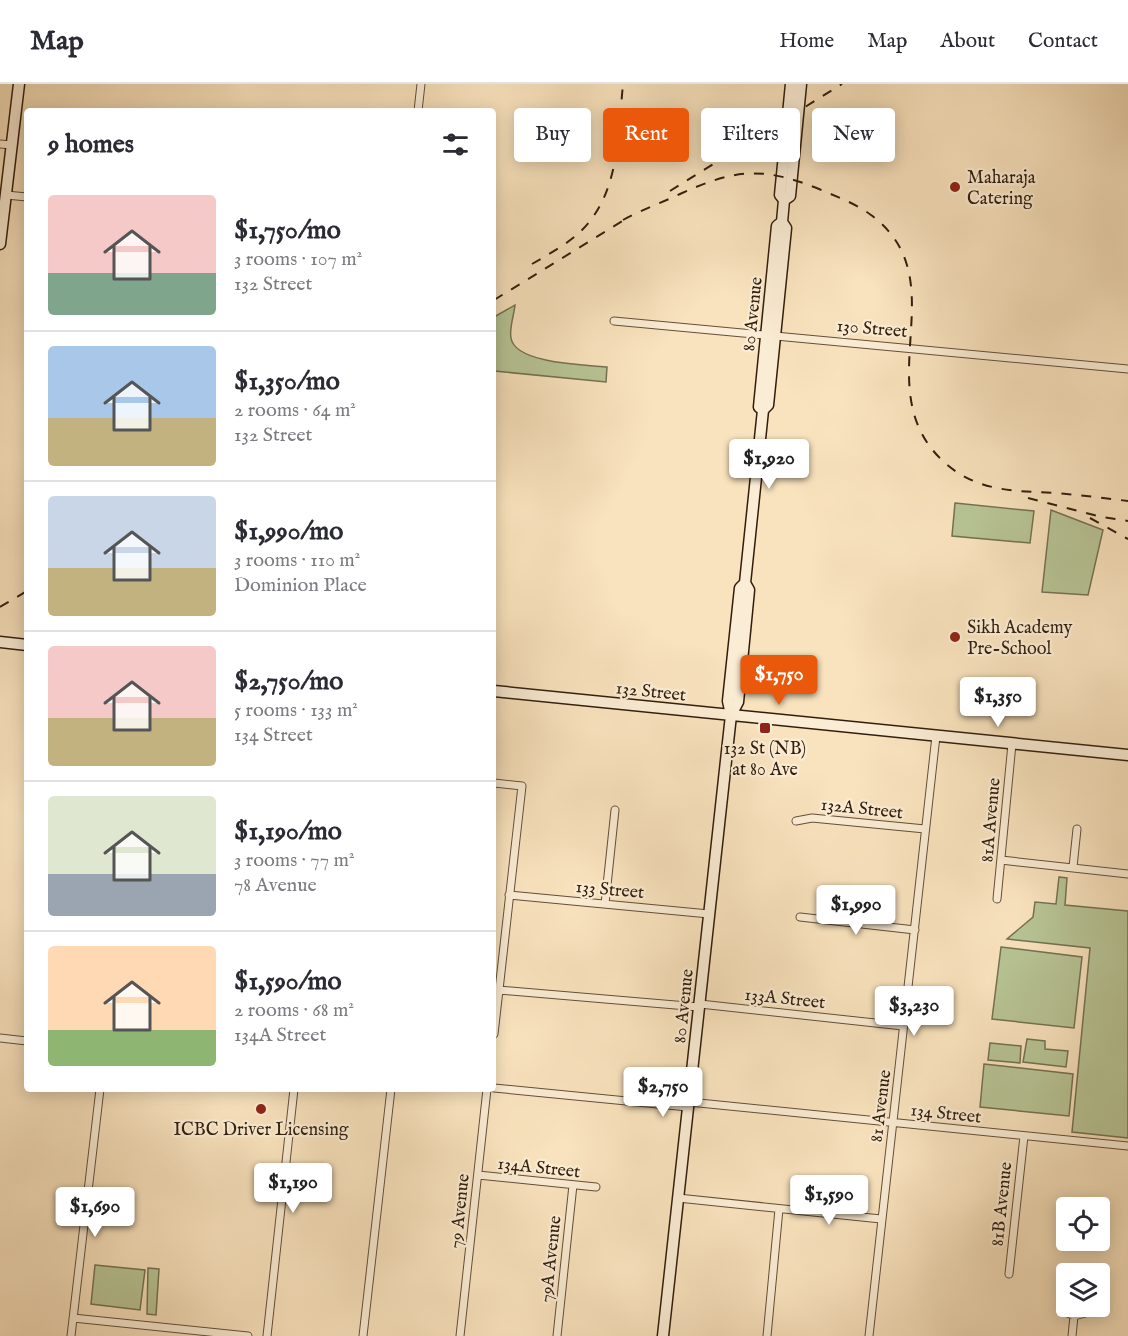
<!DOCTYPE html>
<html lang="en">
<head>
<meta charset="utf-8">
<style>
  :root { --surface:#fff; --page:#f7f7f7; --text:#2b2b33; --muted:#7c7c81; --line:#e1e1e2; --accent:#ea580c }
  body { margin:0; font-family:"IM FELL English",serif; background:var(--page); color:var(--text); height:100vh; display:flex; flex-direction:column; font-size:22px; white-space:nowrap }
  * { box-sizing:border-box; margin:0 }
  p { font-size:20px; color:var(--muted) }
  .icon { flex:none; width:33px; height:33px; fill:none; stroke:currentColor; stroke-width:2; stroke-linecap:round; stroke-linejoin:round }
  .map { position:relative; flex:1; overflow:hidden }
  .side { position:absolute; left:24px; top:24px; width:472px; height:984px; display:flex; flex-direction:column; background:var(--surface); border-radius:6px; box-shadow:0 3px 15px #0003 }
  .side>* { flex:none }
  .hud { position:absolute; left:514px; top:24px; width:524px; height:54px; display:flex; gap:12px }
  .controls { position:absolute; left:1056px; top:1113px; display:grid; gap:12px }
  .controls a { display:grid; place-items:center; width:54px; height:54px; border-radius:6px; background:var(--surface); box-shadow:0 3px 15px #0003; font-size:30px }
  .price { position:absolute; translate:-50% -51px; padding:0 14px; border-radius:6px; background:#fff; color:#222; font-size:20px; line-height:39px; filter:drop-shadow(0 2px 3px #0008) }
  .price::after { content:''; position:absolute; left:50%; top:36px; width:18px; height:14px; margin-left:-9px; background:inherit; clip-path:polygon(0 0,100% 0,50% 100%) }
  .price.active { background:var(--accent); color:#fff }
  ul { padding:0; list-style:none }
  li { display:flex; align-items:center; gap:18px; height:150px; padding:0 24px }
  li+li { border-top:2px solid var(--line) }
  li span { display:grid; place-items:center; flex:none; width:168px; height:120px; border-radius:6px; color:#555 }
  li>.icon { margin-inline-start:auto }
  span .icon { width:72px; height:72px; fill:#fffc; stroke-width:1 }
  li b { font-size:26px }
  h2 { display:flex; justify-content:space-between; align-items:center; height:72px; padding:0 24px; font-size:26px }
  .tag { padding:0 21px; border-radius:6px; background:var(--surface); box-shadow:0 3px 15px #0003; font-size:21px; line-height:54px }
  .tag.active { background:var(--accent); color:#fff }
  header { display:flex; align-items:center; gap:36px; box-sizing:border-box; height:84px; padding:0 30px; background:var(--surface); border-bottom:2px solid var(--line) }
  header strong { font-size:28px }
  nav { display:flex; gap:33px; margin-inline-start:auto; font-size:21px }
  .map>svg:first-child { display:block }
  .green { fill:#b8c596; stroke:#757151; stroke-width:1.5 }
  .lines { fill:none; stroke-linecap:round; stroke-linejoin:round }
  .minor-casing { stroke:#644e38; stroke-width:9 }
  .secondary-casing { stroke:#321d0c; stroke-width:13 }
  .minor { stroke:#fbedd5; stroke-width:7 }
  .secondary { stroke:#fbedd5; stroke-width:10 }
  .rail { stroke:#321d0c; stroke-width:2; stroke-dasharray:10 10; stroke-linecap:butt }
  .poi-dot { fill:#8f2418; stroke:#fbedd5; stroke-width:2 }
  .labels { text-anchor:middle; stroke-width:4.5; stroke-linejoin:round; paint-order:stroke }
  .poi-label { font-size:18px; fill:#321d0c; stroke:#fbedd5; text-anchor:start }
  .street-label { font-size:18px; fill:#321d0c; stroke:#fbedd5 }
</style>
</head>
<body>
<header>
<strong>Map</strong>
<nav><a>Home</a><a>Map</a><a>About</a><a>Contact</a></nav>
</header>
<div class="map">
<svg width="1128" height="1252" viewBox="0 0 1128 1252">
  <rect width="100%" height="100%" fill="#f9e3be"/>
  <filter id="stains"><feTurbulence type="fractalNoise" baseFrequency=".00333" numOctaves="4"/><feColorMatrix values="0 0 0 0 .2 0 0 0 0 .09 0 0 0 0 .02 0 0 0 .5 -.17"/></filter>
  <radialGradient id="worn" r=".72"><stop offset=".6" stop-color="#630" stop-opacity="0"/><stop offset="1" stop-color="#630" stop-opacity=".3"/></radialGradient>
  <path class="green" d="M515,221C514,231 509,245 511,254C515,280 587,281 607,283L606,298L494,287V233Z
    M955,419L1034,427L1030,459L952,452Z
    M1051,426L1103,446L1088,511L1042,508Z
    M1059,793L1067,794L1065,821L1128,827V1054L1072,1048L1090,864L1007,855L1033,833L1035,818L1056,820Z
    M1001,863L1082,873L1074,944L992,935Z
    M1027,955L1045,957V965L1068,967L1066,983L1023,978Z
    M990,959L1021,962L1020,979L988,976Z
    M984,980L1073,990L1069,1032L980,1023Z
    M95,1181L145,1186L140,1226L91,1220Z
    M148,1184L159,1185L156,1231L147,1230Z"/>
  <g class="lines">
    <g class="minor-casing">
      <path id="minor" d="M418,27L421,0
        M0,60L12,61
        M6,111L27,113
        M614,237L1128,285
        M494,699L522,702L494,950
        M796,737L812,734L925,745
        M1001,776L1128,790
        M1073,783L1077,745
        M509,811L709,830
        M997,815L1012,660
        M605,820L615,726
        M800,833L915,846
        M499,906L699,923
        M700,920L903,942
        M0,954L27,957
        M494,1004L688,1023
        M689,1018L1128,1062
        M478,1091L596,1103
        M678,1114L881,1135
        M1009,1190L1024,1052
        M1062,1226L1074,1232
        M73,1234L248,1252
        M71,1252L100,1005
        M267,1252L294,1005
        M363,1252L391,1005
        M460,1252L487,1005
        M557,1252L573,1101
        M767,1252L779,1125
        M869,1252L936,652
        M1072,1252L1074,1232L1089,1228"/>
    </g>
    <g class="secondary-casing">
      <path id="secondary" d="M784,116L790,112L801,0
        M0,160L19,0
        M763,326L768,321L786,144L782,138
        M0,558L27,561
        M494,607L1128,671
        M731,631L738,618L749,506L745,499
        M663,1252L731,631L728,617L740,504L745,499L763,326L759,323L777,142L782,138L784,116L780,111L791,0"/>
    </g>
    <use href="#minor" class="minor"/>
    <use href="#secondary" class="secondary"/>
    <path class="rail" d="M670,107L842,0
      M623,136C641,126 661,119 680,110C735,85 762,82 819,105C837,113 855,119 871,131C960,197 863,305 945,379C978,408 1015,407 1056,409C1080,411 1104,414 1128,417
      M532,180C549,170 568,160 582,146C620,108 618,49 623,0
      M494,216L629,133
      M1028,414L1102,433L1128,437
      M1090,434L1128,455
      M0,523L27,507"/>
  </g>
  <g class="poi-dot">
    <circle cx="955" cy="103" r="6"/>
    <circle cx="955" cy="553" r="6"/>
    <rect x="759" y="638" width="12" height="12" rx="3"/>
    <circle cx="261" cy="1025" r="6"/>
  </g>
  <g class="labels">
    <g class="poi-label">
      <text x="967" y="99">Maharaja<tspan x="967" dy="21">Catering</tspan></text>
      <text x="967" y="549">Sikh Academy<tspan x="967" dy="21">Pre-School</tspan></text>
      <text x="765" y="670" text-anchor="middle">132 St (NB)<tspan x="765" dy="21">at 80 Ave</tspan></text>
      <text x="261" y="1051" text-anchor="middle">ICBC Driver Licensing</text>
    </g>
    <g class="street-label">
      <text transform="translate(752 230) rotate(-84)" y="6">80 Avenue</text>
      <text transform="translate(872 244) rotate(5)" y="6">130 Street</text>
      <text transform="translate(651 607) rotate(6)" y="6">132 Street</text>
      <text transform="translate(862 724) rotate(6)" y="6">132A Street</text>
      <text transform="translate(990 736) rotate(-85)" y="6">81A Avenue</text>
      <text transform="translate(610 805) rotate(5)" y="6">133 Street</text>
      <text transform="translate(785 914) rotate(6)" y="6">133A Street</text>
      <text transform="translate(683 922) rotate(-84)" y="6">80 Avenue</text>
      <text transform="translate(880 1022) rotate(-83)" y="6">81 Avenue</text>
      <text transform="translate(946 1029) rotate(6)" y="6">134 Street</text>
      <text transform="translate(539 1083) rotate(6)" y="6">134A Street</text>
      <text transform="translate(1001 1120) rotate(-84)" y="6">81B Avenue</text>
      <text transform="translate(459 1127) rotate(-84)" y="6">79 Avenue</text>
      <text transform="translate(550 1175) rotate(-84)" y="6">79A Avenue</text>
    </g>
  </g>
  <rect width="100%" height="100%" filter="url(#stains)"/>
  <rect width="100%" height="100%" fill="url(#worn)"/>
</svg>
<div class="controls">
<a><svg class="icon" aria-label="locate" viewBox="0 0 24 24"><circle cx="12" cy="12" r="6"/><path d="M12 2v4M12 18v4M2 12h4M18 12h4"/></svg></a>
<a><svg class="icon" aria-label="layers" viewBox="0 0 24 24"><path d="M12 4l9 5-9 5-9-5zM3 14l9 5 9-5"/></svg></a>
</div>
<b class="price" style="left:769px;top:406px">$1,920</b>
<b class="price active" style="left:779px;top:622px">$1,750</b>
<b class="price" style="left:998px;top:644px">$1,350</b>
<b class="price" style="left:856px;top:852px">$1,990</b>
<b class="price" style="left:914px;top:953px">$3,230</b>
<b class="price" style="left:663px;top:1034px">$2,750</b>
<b class="price" style="left:293px;top:1130px">$1,190</b>
<b class="price" style="left:829px;top:1142px">$1,590</b>
<b class="price" style="left:95px;top:1154px">$1,690</b>
<div class="hud">
<a class="tag">Buy</a>
<a class="tag active">Rent</a>
<a class="tag">Filters</a>
<a class="tag">New</a>
</div>
<section class="side">
<h2>9 homes<svg class="icon" aria-label="filters" viewBox="0 0 24 24"><path d="M4 7h16M4 17h16"/><circle cx="9" cy="7" r="2"/><circle cx="15" cy="17" r="2"/></svg></h2>
<ul>
<li><span style="background:linear-gradient(#f6c9c9 65%,#7fa58c 0)"><svg class="icon" aria-label="home" viewBox="0 0 24 24"><path d="M3 11l9-7 9 7M6 9v11h12V9"/></svg></span><div><b>$1,750/mo</b><p>3 rooms · 107 m²</p><p>132 Street</p></div></li>
<li><span style="background:linear-gradient(#a9c7e8 60%,#c2b280 0)"><svg class="icon" aria-label="home" viewBox="0 0 24 24"><path d="M3 11l9-7 9 7M6 9v11h12V9"/></svg></span><div><b>$1,350/mo</b><p>2 rooms · 64 m²</p><p>132 Street</p></div></li>
<li><span style="background:linear-gradient(#c9d6e8 60%,#c2b280 0)"><svg class="icon" aria-label="home" viewBox="0 0 24 24"><path d="M3 11l9-7 9 7M6 9v11h12V9"/></svg></span><div><b>$1,990/mo</b><p>3 rooms · 110 m²</p><p>Dominion Place</p></div></li>
<li><span style="background:linear-gradient(#f6c9c9 60%,#c2b280 0)"><svg class="icon" aria-label="home" viewBox="0 0 24 24"><path d="M3 11l9-7 9 7M6 9v11h12V9"/></svg></span><div><b>$2,750/mo</b><p>5 rooms · 133 m²</p><p>134 Street</p></div></li>
<li><span style="background:linear-gradient(#dfe7d0 65%,#9aa5b1 0)"><svg class="icon" aria-label="home" viewBox="0 0 24 24"><path d="M3 11l9-7 9 7M6 9v11h12V9"/></svg></span><div><b>$1,190/mo</b><p>3 rooms · 77 m²</p><p>78 Avenue</p></div></li>
<li><span style="background:linear-gradient(#ffd9b3 70%,#8fb573 0)"><svg class="icon" aria-label="home" viewBox="0 0 24 24"><path d="M3 11l9-7 9 7M6 9v11h12V9"/></svg></span><div><b>$1,590/mo</b><p>2 rooms · 68 m²</p><p>134A Street</p></div></li>
</ul>
</section>
</div>
</body>
</html>
